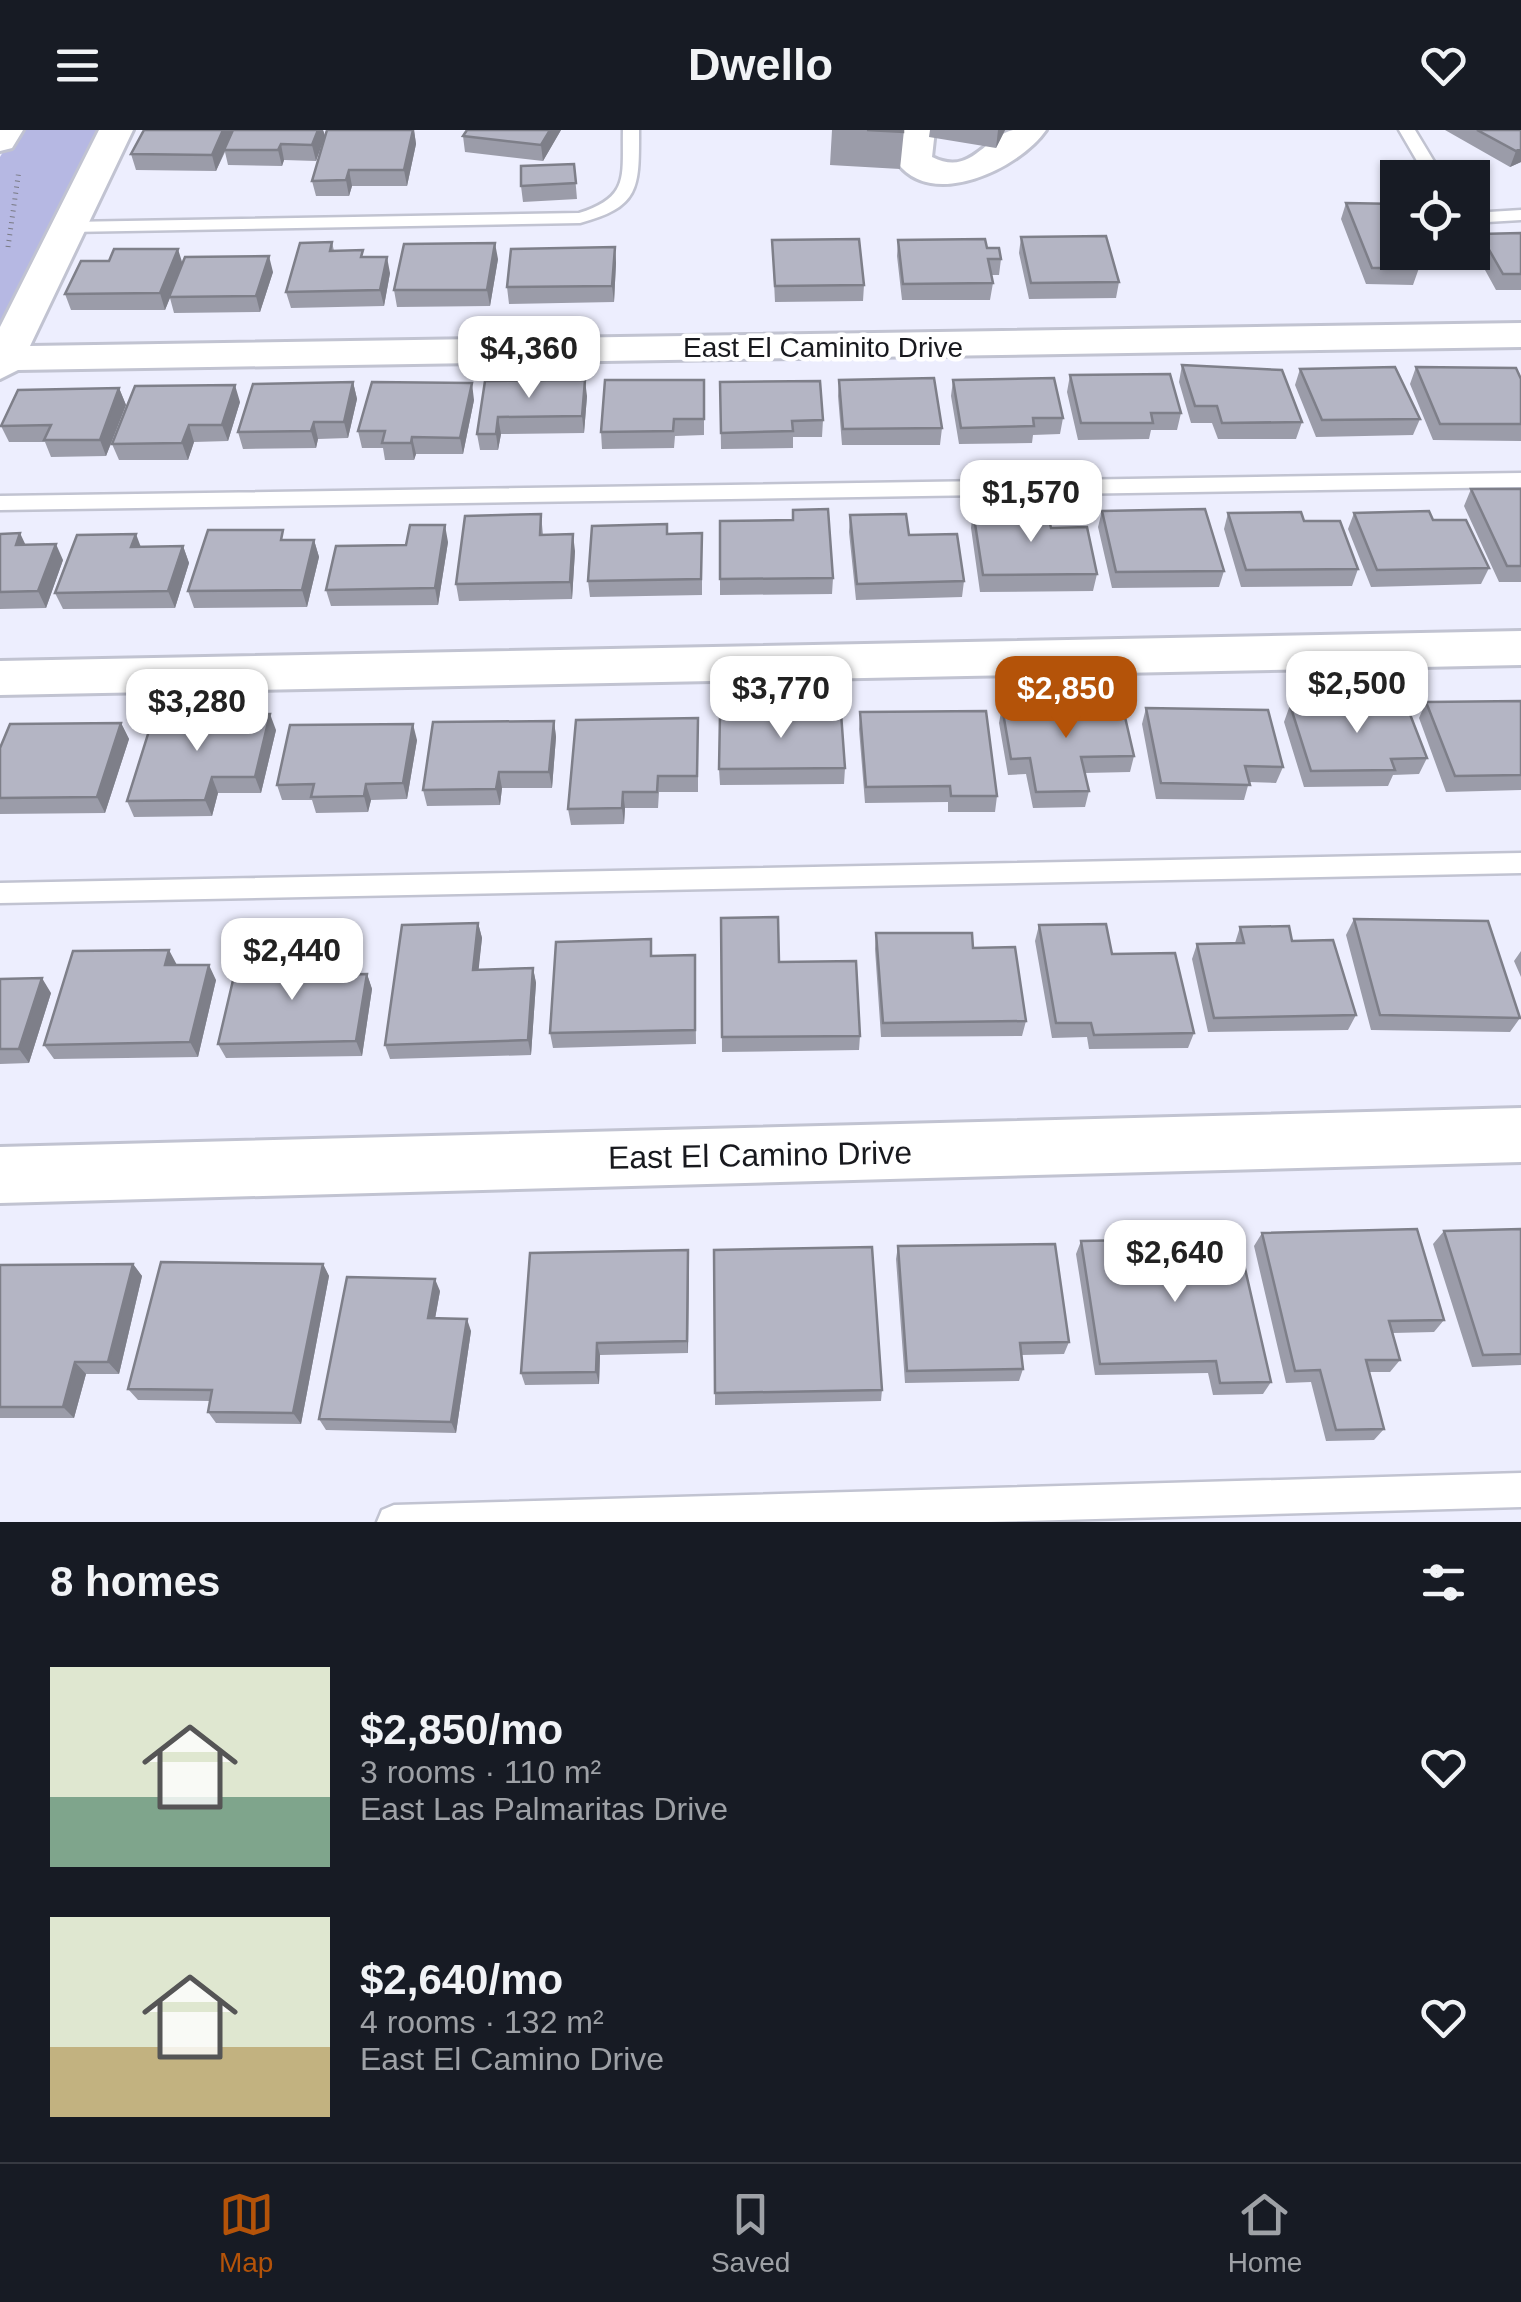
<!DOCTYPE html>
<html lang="en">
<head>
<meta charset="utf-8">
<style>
  :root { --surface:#171b24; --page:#20242c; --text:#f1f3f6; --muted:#9ea1a6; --line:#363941; --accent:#b45309 }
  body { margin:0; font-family:Arial,sans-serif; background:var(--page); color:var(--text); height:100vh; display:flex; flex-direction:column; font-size:38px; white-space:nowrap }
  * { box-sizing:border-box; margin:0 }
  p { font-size:32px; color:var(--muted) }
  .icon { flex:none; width:55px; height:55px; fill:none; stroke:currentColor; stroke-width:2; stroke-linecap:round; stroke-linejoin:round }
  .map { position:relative; height:1392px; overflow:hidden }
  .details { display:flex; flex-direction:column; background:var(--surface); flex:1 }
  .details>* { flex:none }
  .tools { position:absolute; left:1380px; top:30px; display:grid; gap:20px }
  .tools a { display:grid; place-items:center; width:110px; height:110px; border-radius:0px; background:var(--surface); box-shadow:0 2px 8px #0004; font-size:50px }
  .price { position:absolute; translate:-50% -85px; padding:0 22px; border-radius:20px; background:#fff; color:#222; font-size:32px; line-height:65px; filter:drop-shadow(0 2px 5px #0008) }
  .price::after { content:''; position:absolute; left:50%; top:60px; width:30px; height:22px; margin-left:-15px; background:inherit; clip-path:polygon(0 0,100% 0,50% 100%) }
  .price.on { background:var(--accent); color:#fff }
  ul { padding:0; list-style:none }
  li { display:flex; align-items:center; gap:30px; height:250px; padding:0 50px }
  li span { display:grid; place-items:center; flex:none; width:280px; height:200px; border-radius:0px; color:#555 }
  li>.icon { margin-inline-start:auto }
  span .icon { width:120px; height:120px; fill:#fffc; stroke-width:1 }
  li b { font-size:42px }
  h2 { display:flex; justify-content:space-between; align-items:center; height:120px; padding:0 50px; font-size:42px }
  header { display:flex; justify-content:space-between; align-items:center; height:130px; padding:0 50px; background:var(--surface); font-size:45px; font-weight:800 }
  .tabs { display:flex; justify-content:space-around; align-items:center; height:140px; border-top:2px solid var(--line); background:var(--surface); font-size:28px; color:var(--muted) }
  .tabs a { display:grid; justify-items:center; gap:5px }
  .tabs .on { color:var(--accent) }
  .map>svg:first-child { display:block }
  .green { fill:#b6b8e3 }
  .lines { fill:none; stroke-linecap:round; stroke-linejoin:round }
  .service-casing { stroke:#c1c3d1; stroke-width:5 }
  .minor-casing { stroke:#c1c3d1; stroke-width:6 }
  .path { stroke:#797a84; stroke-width:5; stroke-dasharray:1 5; stroke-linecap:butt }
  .service { fill:#fff; fill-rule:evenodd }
  .minor { fill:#fff; fill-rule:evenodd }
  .wall { fill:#9b9ca9 }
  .shaded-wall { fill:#7e7f89 }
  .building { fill:#b4b5c4; stroke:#7e7f89; stroke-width:2.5 }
  .labels { text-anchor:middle; stroke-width:9; stroke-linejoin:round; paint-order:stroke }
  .far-street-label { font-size:28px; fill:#18191e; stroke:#fff }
  .street-label { font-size:32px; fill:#18191e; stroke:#fff }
</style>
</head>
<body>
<header><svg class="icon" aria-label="menu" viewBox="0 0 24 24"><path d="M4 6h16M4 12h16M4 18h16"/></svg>Dwello<svg class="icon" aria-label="heart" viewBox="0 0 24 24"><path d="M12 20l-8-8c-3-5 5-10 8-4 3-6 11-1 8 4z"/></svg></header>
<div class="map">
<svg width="1521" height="1392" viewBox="0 0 1521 1392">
  <rect width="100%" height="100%" fill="#edeefe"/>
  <path class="green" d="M16,0H99L0,193V27Z"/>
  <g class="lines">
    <g class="service-casing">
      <path id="service" d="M623,0H639C639,57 641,77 580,93L69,102L60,97L69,92L579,83C630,67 622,46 623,0Z
        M1399,0H1415L1444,48H1427Z
        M1472,76L1489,82L1521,80V90L1487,92L1472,87Z
        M1521,343V357L0,380V366Z
        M1521,723V743L0,773V753Z
        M1521,1343V1377L987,1392H377L382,1380L394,1375Z"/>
    </g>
    <g class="minor-casing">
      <path id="minor" d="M0,0H23L12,18L0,21Z
        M99,0H133L30,216L1521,193V217L18,240L0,249V197Z
        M901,0H935L932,27C971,47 984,7 1013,0C1022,0 1036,0 1046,0C1020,38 931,81 897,32Z
        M1521,501V535L0,565V531Z
        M1521,978V1032L0,1073V1017Z"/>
    </g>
    <path class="path" d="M8,117L19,40"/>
    <use href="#service" class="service"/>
    <use href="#minor" class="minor"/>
  </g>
  <path class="wall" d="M233,0H323L325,6L316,31L284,30L282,36L228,35L225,22L216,41L136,40L131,24Z
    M414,0L416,14L407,56H352L349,66H316L312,51Z
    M561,0L543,31L465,22L463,6Z
    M832,0H904L900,39L830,35Z
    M930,0H1005L996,18L929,7Z
    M1445,0H1521V32L1510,37Z
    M574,34L577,69L523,72L521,56Z
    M1346,73L1398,122L1419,138L1413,155L1366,154L1341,89Z
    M1521,103V160H1496L1474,120L1480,104Z
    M1021,107L1119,152L1116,168L1029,169L1019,123Z
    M772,110L864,155L863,171L775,172Z
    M898,110L987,118L1001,129L999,145H991L993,153L990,170H902L897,126Z
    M332,112L334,121L390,143L384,176L291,178L286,162Z
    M615,117L616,133L614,172L509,174L507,157Z
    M498,129L490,176L397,177L394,160Z
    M182,133L273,142L260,182L174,183L170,168L165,180H71L65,164Z
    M1182,235L1302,292L1296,309H1218L1212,293H1191L1179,252Z
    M1416,237L1521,249V311L1433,310L1410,254Z
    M1300,239L1420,289L1413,305L1316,307L1295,255Z
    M1070,245L1181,283L1177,300H1151L1149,309L1078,310L1067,262Z
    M704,250V305L675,306L674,318L602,319L601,302Z
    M839,250L942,298L940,315H842L838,266Z
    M953,250L1063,288L1060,304L1033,305L1032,313L959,314L951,266Z
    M485,251L587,266L584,303L501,304L498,320H480L477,304Z
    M353,252L357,269L348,308L318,309L316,318L243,319L238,302Z
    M720,252L823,290L822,307H793V318L721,319Z
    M119,258L126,275L106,326L51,327L45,312H9L1,296Z
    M474,270L463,324H416L414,330H385L383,318H362L358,301Z
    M240,272L228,311L194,312L188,330H119L112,314Z
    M1471,359H1521V452H1499L1464,376Z
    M973,381L1051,398L1097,444L1093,461L980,462L971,398Z
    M1102,381L1224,441L1219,457L1112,458L1098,397Z
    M1228,383L1304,391L1358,439L1352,456L1241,457L1224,399Z
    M1354,383L1433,390L1489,438L1481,454L1371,457L1348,399Z
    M541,384L543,405L575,421L572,469L459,471L456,454Z
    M850,385L909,405L964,451L962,467L856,470L849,402Z
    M720,391L833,448L832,464L720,465Z
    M667,394L668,404L702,420V465L590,467L588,451Z
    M0,404L63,430L46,478L0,479Z
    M286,410H314L319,427L307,477L194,478L188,461Z
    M448,412L438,475L331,476L326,460Z
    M183,416L189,433L175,478L63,479L55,463Z
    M1521,571V660L1446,662L1419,588L1426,572Z
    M1290,575L1427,628L1419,644L1393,645L1388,656L1304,657L1284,592Z
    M1002,577L1134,626L1130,642L1085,643L1089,661L1085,677L1033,678L1026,644L1008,645L999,593Z
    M1146,578L1283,637L1276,653L1249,652L1244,670L1156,669L1142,594Z
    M860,582L997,666L995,682H948V672L865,673L859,599Z
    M698,588V662H659L658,678H625L624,694L571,695L568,679Z
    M554,591L556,607L552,658H502L500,675L427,676L423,660Z
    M121,593L129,609L105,683L0,684V618Z
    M276,600L261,663H218L212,686L134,687L127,671Z
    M417,610L407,669L371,670L368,682L316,683L312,670H282L277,655Z
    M845,638L844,654L720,655L719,639Z
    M721,788L779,832L860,906L859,920L722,922Z
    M1354,789L1520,888L1510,902L1371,900L1346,805Z
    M478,793L482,808L478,840L533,838L536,853L531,925L390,929L385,915Z
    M1039,795L1112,824L1194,903L1188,918L1089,919L1087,907L1052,908L1035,811Z
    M1240,797L1292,811L1356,885L1348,900L1208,902L1192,829L1197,814L1235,813Z
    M876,803L973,818L1026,891L1022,906L881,907L875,819Z
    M1521,821V847L1514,831Z
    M695,825L696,914L553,918L550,903L653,826Z
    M314,833L312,845L367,844L372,859L362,926L226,928L218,914L257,845Z
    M177,835L216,850L198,927L54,929L44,915Z
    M0,847V849L51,863L29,933L0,934Z
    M1521,1099V1235L1472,1237L1433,1114L1444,1101Z
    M1262,1103L1444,1190L1434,1202L1393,1203L1400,1230L1390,1242H1369L1384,1299L1374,1310L1326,1311L1311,1252L1286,1253L1254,1116Z
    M1081,1111L1271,1252L1263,1264L1213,1265L1208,1243L1095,1245L1076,1124Z
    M898,1116L1069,1212L1064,1224L1022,1225L1023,1239L1019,1251L905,1253L896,1129Z
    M688,1120V1223L600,1225L599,1254L525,1255L521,1243Z
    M133,1134L142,1146L119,1244H86L74,1288H0V1135Z
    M323,1134L329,1146L301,1294L216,1293L208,1282L210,1271L138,1270L128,1259Z
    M440,1161L435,1188L471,1201L456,1303L326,1300L319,1289Z
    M882,1260L881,1271L715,1275V1263Z"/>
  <path class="shaded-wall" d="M223,0H233V2L216,41L212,25Z
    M318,0H323L325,6L316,31L312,15Z
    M414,0L416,14L407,56L404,40Z
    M550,0H561L543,31L541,15Z
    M998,0H1005L996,18Z
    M281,14L284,30L282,36L278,20Z
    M1521,19V32L1510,37L1516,21Z
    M349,40L352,56L349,66L346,50Z
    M495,113L498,129L490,176L487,160Z
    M615,117L616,133L614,172L612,156Z
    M178,119L183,135L165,180L160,163Z
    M269,126L273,142L260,182L256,166Z
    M387,127L390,143L384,176L380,160Z
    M585,250L587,266L584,303L582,286Z
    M353,252L357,269L348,308L344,292Z
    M472,253L474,270L463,324L460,308Z
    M235,255L240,272L228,311L222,295Z
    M119,258L126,275L106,326L100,310Z
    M498,287L501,304L498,320L496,304Z
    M314,292L318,309L316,318L311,301Z
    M189,295L194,312L188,330L182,313Z
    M412,307L416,324L414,330L411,313Z
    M445,395L448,412L438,475L435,458Z
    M20,403L28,420L16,415Z
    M136,404L142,420L131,417Z
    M573,404L575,421L572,469L570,452Z
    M314,410L319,427L307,477L302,460Z
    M56,414L63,430L46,478L38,461Z
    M183,416L189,433L175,478L168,461Z
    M270,584L276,600L261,663L255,647Z
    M554,591L556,607L552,658L549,642Z
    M121,593L129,609L105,683L97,667Z
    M413,594L417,610L407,669L403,653Z
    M499,642L502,658L500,675L496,659Z
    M212,647L218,663L212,686L205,670Z
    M366,654L371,670L368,682L364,666Z
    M623,662L625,678L624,694L622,678Z
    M478,793L482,808L477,855L473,840Z
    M308,818L314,833L309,860L303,845Z
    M169,820L177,835H165Z
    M209,835L216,850L198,927L190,912Z
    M533,838L536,853L531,925L528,910Z
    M367,844L372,859L362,926L356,911Z
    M42,848L51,863L29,933L19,919Z
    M688,1120L689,1132L688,1223L687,1211Z
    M133,1134L142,1146L119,1244L108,1232Z
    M323,1134L329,1146L301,1294L293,1283Z
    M435,1149L440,1161L433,1200L428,1188Z
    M467,1189L471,1201L456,1303L451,1292Z
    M597,1213L600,1225L599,1254L596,1242Z
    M75,1232L86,1244L74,1288L63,1277Z"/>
  <path class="building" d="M144,0H223L212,25L131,24Z
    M233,0H318L312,15L281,14L278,20H224Z
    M327,0H413L404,40H349L346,50L312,51Z
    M467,0H550L541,15L463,6Z
    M867,0H903V2Z
    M1477,0H1521V19L1516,21Z
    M574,34L576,53L521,56V36Z
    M1346,73L1398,74V122H1412L1419,138H1372Z
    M1521,103V144H1503L1480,104Z
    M1106,106L1119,152L1031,153L1021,107Z
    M859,109L864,155L775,156L772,110Z
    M985,109L987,118H999L1001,129H988L993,153L903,154L898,110Z
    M332,112L330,121L363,120L361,127H387L380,160L286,162L300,113Z
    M495,113L487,160H394L404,114Z
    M615,117L612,156L507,157L511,119Z
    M114,119H178L160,163L65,164L81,131H109Z
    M269,126L256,166L169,167L185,127Z
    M1182,235L1282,240L1302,292L1222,293L1217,276H1195Z
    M1395,237L1420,289L1322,290L1300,239Z
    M1416,237L1516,238L1521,249V294H1440Z
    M1170,244L1181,283H1151L1153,293H1081L1070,245Z
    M934,248L942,298L843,299L839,250Z
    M1054,248L1063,288H1033L1034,296L961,298L953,250Z
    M585,250L582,286L498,287L496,304H477L485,251Z
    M605,250H704V289H674L673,301L601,302Z
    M820,251L823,290L792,291L793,301L721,303L720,252Z
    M353,252L344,292H314L311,301L238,302L253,254Z
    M372,252L472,253L460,308L412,307L411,313H382L385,301H358Z
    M235,255L222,295H189L182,313L112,314L135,256Z
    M119,258L100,310H44L51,295L1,296L18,260Z
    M1471,359H1521V436H1507Z
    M828,379L833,448L720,449V391L793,390V380Z
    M1205,379L1224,441L1116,442L1102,381Z
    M973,381H1047L1051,398L1087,397L1097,444L983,445Z
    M1429,381L1433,390H1466L1489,438L1377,440L1354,383Z
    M1301,382L1304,391H1340L1358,439L1246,440L1228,383Z
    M541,384L540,405L573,404L570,452L456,454L465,386Z
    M906,384L909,405L957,404L964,451L857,454L850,385Z
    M667,394V404L702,403L701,449L588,451L592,396Z
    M410,395H445L435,458L326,460L336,416L406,415Z
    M208,400H283L281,410H314L302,460L188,461Z
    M20,403L16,415L56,414L38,461L0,462V404Z
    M136,404L131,417L183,416L168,461L55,463L77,405Z
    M1521,571V645L1455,646L1426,572Z
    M1122,574L1134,626L1081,627L1089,661L1036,662L1030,628L1011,629L1002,577Z
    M1406,574L1427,628L1391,629L1395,640L1311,641L1290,575Z
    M1146,578L1268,580L1283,637L1245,636L1250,655L1161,653Z
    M986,581L997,666H951L950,656L866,657L860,582Z
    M841,583L845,638L719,639L720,585Z
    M270,584L255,647H212L205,670L127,671L154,585Z
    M698,588L697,646H658L657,662H623L622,678L568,679L576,590Z
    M554,591L549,642H499L496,659L423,660L433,592Z
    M121,593L97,667L0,668V618L10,594Z
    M413,594L403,653L366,654L364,666L311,667L314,654L277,655L290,595Z
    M778,787L779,832L856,831L860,906L722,907L721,788Z
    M1354,789L1488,791L1520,888L1380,885Z
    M478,793L473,840L533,838L528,910L385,915L402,795Z
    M1106,794L1112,824L1175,823L1194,903L1094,905L1091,893H1056L1039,795Z
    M1289,796L1292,811L1333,810L1356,885L1214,888L1197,814L1244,813L1240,797Z
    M876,803H972L973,818L1015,817L1026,891L883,893Z
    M651,809V826L695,825V900L550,903L556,812Z
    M263,818H308L303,845L367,844L356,911L218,914L234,846L257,845Z
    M169,820L165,835H209L190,912L44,915L73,821Z
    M42,848L19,919H0V849Z
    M1417,1099L1444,1190L1389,1191L1400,1230H1366L1384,1299L1336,1300L1320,1240L1295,1241L1262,1103Z
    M1521,1099V1224L1483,1225L1444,1101Z
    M1238,1108L1271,1252L1220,1253L1216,1231L1100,1234L1081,1111Z
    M1055,1114L1069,1212L1020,1213L1023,1239L907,1241L898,1116Z
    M872,1117L882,1260L715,1263L714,1120Z
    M688,1120L687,1211L597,1213L596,1242L521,1243L530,1123Z
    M161,1132L323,1134L293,1283L208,1282L212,1260L128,1259Z
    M133,1134L108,1232H75L63,1277H0V1135Z
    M347,1147L435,1149L428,1188L467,1189L451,1292L319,1289Z"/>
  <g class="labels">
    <g class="far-street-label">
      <text x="823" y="227">East El Caminito Drive</text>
    </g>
    <g class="street-label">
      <text transform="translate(760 1025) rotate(-1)" y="11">East El Camino Drive</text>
    </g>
  </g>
</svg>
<div class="tools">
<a><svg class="icon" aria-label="locate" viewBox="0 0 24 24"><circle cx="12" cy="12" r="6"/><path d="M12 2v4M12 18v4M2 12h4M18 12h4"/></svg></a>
</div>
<b class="price" style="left:529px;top:271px">$4,360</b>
<b class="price" style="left:1031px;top:415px">$1,570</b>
<b class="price" style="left:1357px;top:606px">$2,500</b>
<b class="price" style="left:781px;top:611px">$3,770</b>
<b class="price on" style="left:1066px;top:611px">$2,850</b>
<b class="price" style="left:197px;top:624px">$3,280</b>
<b class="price" style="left:292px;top:873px">$2,440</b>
<b class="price" style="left:1175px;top:1175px">$2,640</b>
</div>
<section class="details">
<h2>8 homes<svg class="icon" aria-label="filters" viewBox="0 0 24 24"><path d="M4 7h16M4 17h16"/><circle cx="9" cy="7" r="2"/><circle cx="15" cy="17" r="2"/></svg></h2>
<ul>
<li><span style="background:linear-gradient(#dfe7d0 65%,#7fa58c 0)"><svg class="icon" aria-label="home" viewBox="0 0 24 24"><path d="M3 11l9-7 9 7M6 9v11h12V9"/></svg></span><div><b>$2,850/mo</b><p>3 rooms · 110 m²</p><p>East Las Palmaritas Drive</p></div><svg class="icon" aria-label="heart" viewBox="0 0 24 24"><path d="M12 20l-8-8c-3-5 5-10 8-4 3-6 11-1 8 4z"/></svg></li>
<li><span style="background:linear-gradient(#dfe7d0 65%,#c2b280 0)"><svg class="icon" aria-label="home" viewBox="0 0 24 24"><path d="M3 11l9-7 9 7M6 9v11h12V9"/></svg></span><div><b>$2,640/mo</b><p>4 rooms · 132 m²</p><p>East El Camino Drive</p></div><svg class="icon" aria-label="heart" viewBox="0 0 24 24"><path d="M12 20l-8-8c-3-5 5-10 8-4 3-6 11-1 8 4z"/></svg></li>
</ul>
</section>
<nav class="tabs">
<a class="on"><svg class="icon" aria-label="map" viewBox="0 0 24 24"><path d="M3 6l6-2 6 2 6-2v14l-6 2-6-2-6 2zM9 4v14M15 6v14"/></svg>Map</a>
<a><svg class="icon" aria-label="saved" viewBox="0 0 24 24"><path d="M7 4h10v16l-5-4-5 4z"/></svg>Saved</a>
<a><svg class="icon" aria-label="home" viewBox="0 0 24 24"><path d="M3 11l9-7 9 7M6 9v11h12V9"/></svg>Home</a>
</nav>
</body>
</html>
